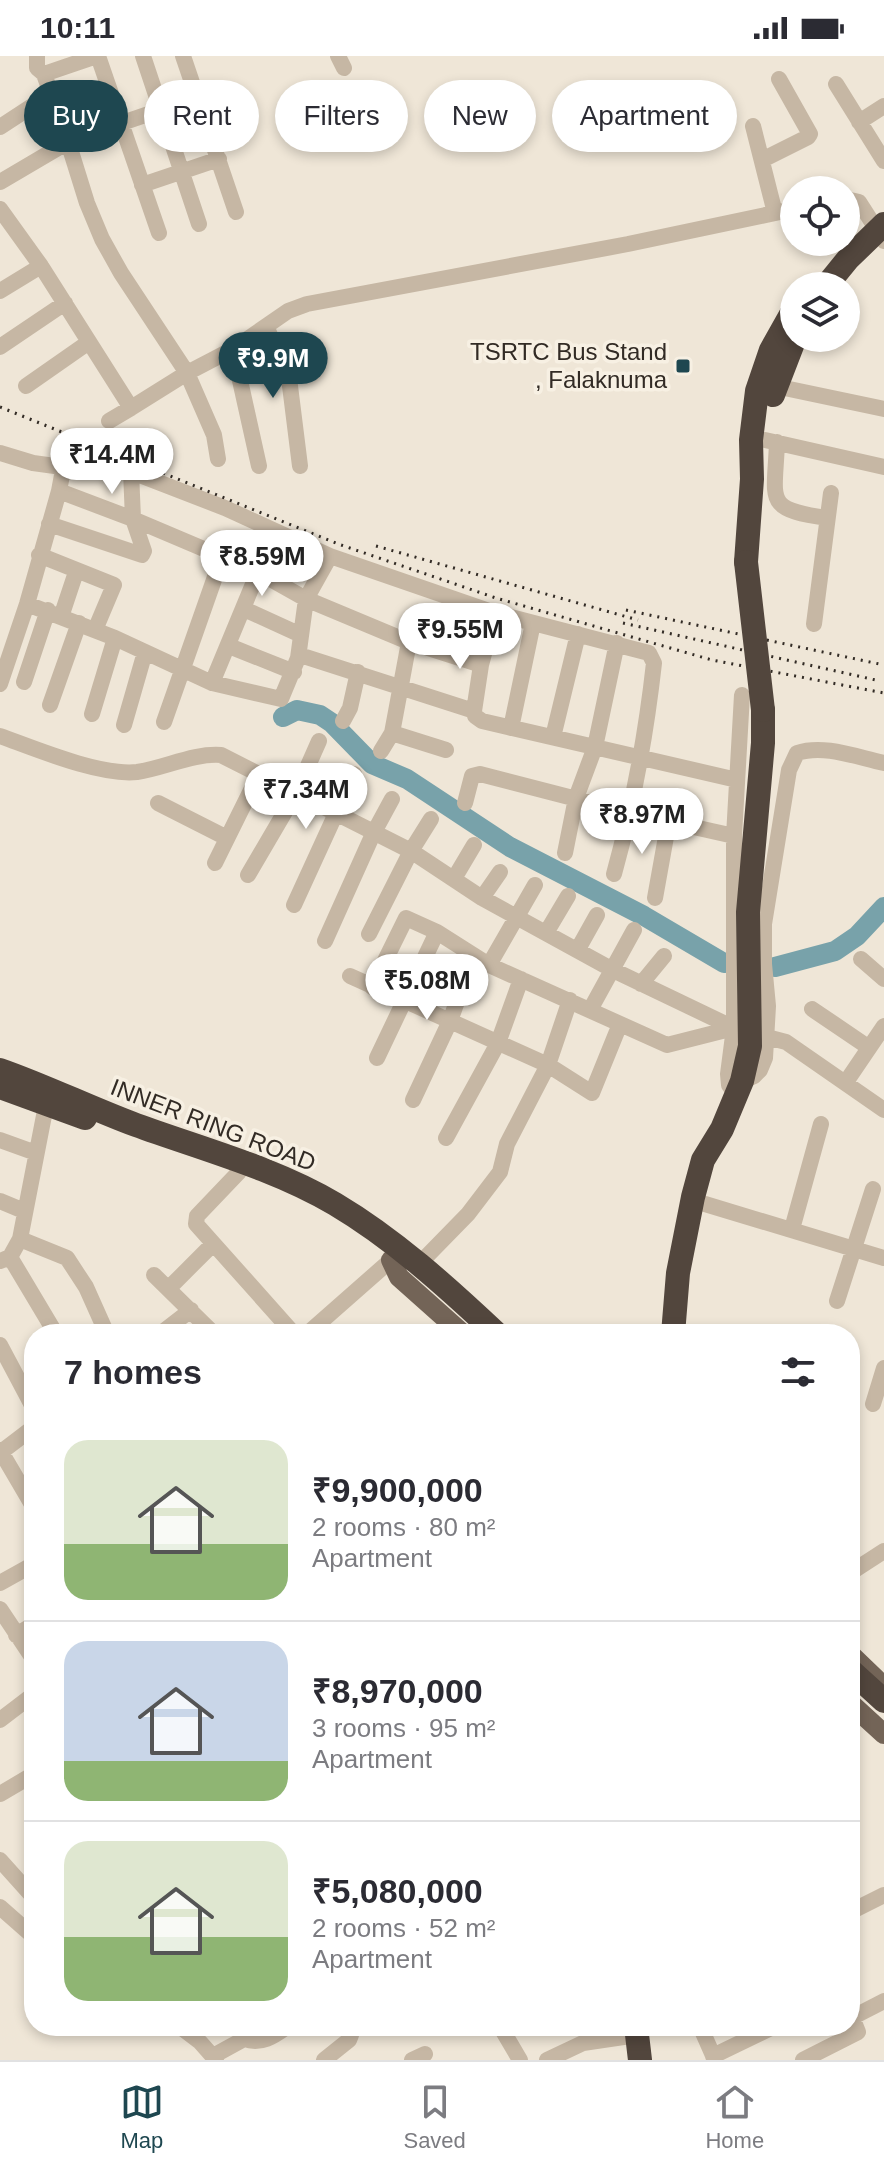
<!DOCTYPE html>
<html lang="en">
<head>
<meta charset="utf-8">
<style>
  :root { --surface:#fff; --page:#f2f2f3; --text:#2b2b33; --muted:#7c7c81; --line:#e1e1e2; --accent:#1e4750 }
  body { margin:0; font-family:Arial,sans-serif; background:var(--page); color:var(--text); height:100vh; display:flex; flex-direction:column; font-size:30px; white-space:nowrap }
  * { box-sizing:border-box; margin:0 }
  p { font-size:26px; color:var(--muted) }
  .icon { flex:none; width:44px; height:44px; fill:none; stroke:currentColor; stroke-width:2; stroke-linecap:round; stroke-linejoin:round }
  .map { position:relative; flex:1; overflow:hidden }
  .sheet { position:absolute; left:24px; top:1268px; width:836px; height:712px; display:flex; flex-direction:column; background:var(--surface); border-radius:32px; box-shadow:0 4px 12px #0003 }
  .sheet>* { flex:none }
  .top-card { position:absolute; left:24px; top:24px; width:836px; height:72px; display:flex; gap:16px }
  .controls { position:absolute; left:780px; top:120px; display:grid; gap:16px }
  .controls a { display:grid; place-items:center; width:80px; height:80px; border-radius:50%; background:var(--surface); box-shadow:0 4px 12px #0003; font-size:40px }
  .price { position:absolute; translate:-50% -68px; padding:0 18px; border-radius:28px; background:#fff; color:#222; font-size:26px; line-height:52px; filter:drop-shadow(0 2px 4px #0008) }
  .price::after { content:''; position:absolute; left:50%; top:48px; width:24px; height:18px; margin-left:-12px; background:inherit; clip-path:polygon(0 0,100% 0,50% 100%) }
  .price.on { background:var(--accent); color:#fff }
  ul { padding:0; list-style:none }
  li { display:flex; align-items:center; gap:24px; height:200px; padding:0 40px }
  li+li { border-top:2px solid var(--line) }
  li span { display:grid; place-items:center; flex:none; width:224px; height:160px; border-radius:24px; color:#555 }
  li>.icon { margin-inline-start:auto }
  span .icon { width:96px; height:96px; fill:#fffc; stroke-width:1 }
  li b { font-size:34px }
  h2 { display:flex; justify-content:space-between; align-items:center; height:96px; padding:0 40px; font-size:34px }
  .pill { padding:0 28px; border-radius:36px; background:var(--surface); box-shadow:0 4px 12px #0003; font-size:28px; line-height:72px }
  .pill.on { background:var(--accent); color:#fff }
  .status { display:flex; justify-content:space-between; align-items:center; height:56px; padding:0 40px; background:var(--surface); direction:ltr }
  .status svg { height:22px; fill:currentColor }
  .tab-bar { display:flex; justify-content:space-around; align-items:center; height:112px; border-top:2px solid var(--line); background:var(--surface); font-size:22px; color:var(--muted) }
  .tab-bar a { display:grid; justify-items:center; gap:4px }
  .tab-bar .on { color:var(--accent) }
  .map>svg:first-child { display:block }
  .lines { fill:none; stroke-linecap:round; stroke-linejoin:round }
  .river { stroke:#78a2aa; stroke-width:20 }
  .minor { stroke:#c6b7a4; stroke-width:16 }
  .major { stroke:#736457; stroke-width:20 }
  .highway { stroke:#52463d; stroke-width:24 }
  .rail { stroke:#322b25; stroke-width:3; stroke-dasharray:2 6; stroke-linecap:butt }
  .highway-bridge { stroke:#52463d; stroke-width:24 }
  .poi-dot { fill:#1e4750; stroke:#f7f0e3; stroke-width:3 }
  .labels { text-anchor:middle; stroke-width:7; stroke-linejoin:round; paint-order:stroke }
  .poi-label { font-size:24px; fill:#322b25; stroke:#f7f0e3; text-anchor:end }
  .street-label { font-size:24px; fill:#322b25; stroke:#f7f0e3 }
</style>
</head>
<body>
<div class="status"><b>10:11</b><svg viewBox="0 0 49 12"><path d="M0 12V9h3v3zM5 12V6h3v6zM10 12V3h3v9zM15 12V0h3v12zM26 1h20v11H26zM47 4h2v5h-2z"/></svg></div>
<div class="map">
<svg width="884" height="2004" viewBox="0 0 884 2004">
  <rect width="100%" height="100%" fill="#efe6d7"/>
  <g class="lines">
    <path class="river" d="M283,661L297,654L320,659L332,667L372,708L407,723L510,791L644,860L724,907
      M775,911L835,895L857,880L884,851"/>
    <path class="minor" d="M37,0V12L44,18L68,86L87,147L102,183L121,217L187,317L233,293L288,255L307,248L628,188L794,153
      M98,0L159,177
      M143,0L199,168
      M183,0L236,156
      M338,0L344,12
      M44,18L97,0
      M836,28L884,105
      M859,66L884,50
      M122,67L198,41
      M753,70L775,157
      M0,71L49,39
      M762,104L808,81L810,78L779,23
      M0,126L68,86
      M142,129L219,103
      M846,143L859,146L884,185
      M0,153L41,210L131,352L187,317L214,379L218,403
      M0,235L41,210
      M266,270L289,322L300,410
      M0,291L65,247
      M233,293L259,410
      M26,330L89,286
      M775,330L884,353
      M109,365L131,352
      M765,384L884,411
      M777,386C775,445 763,453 827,462
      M0,397L33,407L62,411
      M59,435L133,463L258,516L306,543L409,586L392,677L381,695
      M49,468L142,499L144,495L133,463L131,415
      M39,499L114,529L95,574
      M27,548L115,582L212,627L281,643L298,602L303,600L474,655L481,609L495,557
      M244,553L301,579
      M61,561L76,516
      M814,568L831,437
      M409,586L481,609
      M229,590L294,616
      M298,602L306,543L330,500
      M24,626L48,554
      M212,627L258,516
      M0,628L27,548L59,435L66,398L75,394L225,452L330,500L495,557L649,597L654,607C646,679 633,749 614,818
      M50,649L79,567
      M474,655L475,660L482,665L737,724
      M92,658L115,582
      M343,665L350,652L358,616
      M164,666L222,501
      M124,669L145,596
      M511,672L533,567
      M392,677L446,694
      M0,680C36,693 100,720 137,716C165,712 193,697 221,699L411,795L482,842L613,914L734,972
      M553,681L578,578
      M158,747L227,782
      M465,747L472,720L480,718L631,757L734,780
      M565,797L576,742L595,691L617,587
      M215,807L258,720
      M248,819L296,737L319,685
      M457,825L455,821L474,789
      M482,842L500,816
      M655,842L669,764
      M294,849L354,718
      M546,877L568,840
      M369,878L411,795L431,763
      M325,885L373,778L392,743
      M578,893L597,859
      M861,903L884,923
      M489,909L535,829
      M350,920L548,1009L592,1037L620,968
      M641,928L664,900
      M372,931L406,862L437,876L489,909L667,989L734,972
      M812,953L868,991
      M590,954L634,874
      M767,981L786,986L884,1054
      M377,1002L437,876
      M742,1025L754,1020L760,1014L765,1002L768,950L764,908V868L789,714L797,697C824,688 856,701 884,707
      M846,1026L884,970
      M736,1038L729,1029L728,1018L734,972V780L742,639
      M413,1044L450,965L473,901
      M446,1082L498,987L521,923
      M0,1084L36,1097
      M239,1116L197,1160L196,1168L294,1278
      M0,1145L24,1155
      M705,1148L884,1202
      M792,1173L821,1068
      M20,1183L67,1202L86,1231L107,1278
      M10,1201L56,1278
      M425,1202L468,1158L500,1116L507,1088L548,1009L570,944
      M0,1205L10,1201L20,1183L48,1039
      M154,1219L214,1278
      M169,1232L213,1188
      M837,1245L873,1133
      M160,1278L191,1254
      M307,1278L391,1204
      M0,1289L34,1353
      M873,1348L884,1312
      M0,1394L34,1452
      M1,1396L34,1371
      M850,1517L884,1495
      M0,1527L34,1508
      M0,1553L34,1604
      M16,1579L34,1568
      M0,1664L34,1638
      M0,1738L34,1718
      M0,1804L34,1842
      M0,1851L34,1881
      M850,1856L884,1839
      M853,1961L884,1945
      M179,1970L200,1986L216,2004
      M500,1970L520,2004
      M700,1970L715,2004
      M213,2000L244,1983C262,1989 274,1980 288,1970
      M713,2000L775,1970
      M324,2004L349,1984L351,1979L346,1970
      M412,2004L425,1998
      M547,2004L583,1987L637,1979
      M803,2004L858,1976L850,1956"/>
    <path class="major" d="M391,1204L399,1221L463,1278
      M850,1598L876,1623
      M850,1647L884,1678"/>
    <path class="highway" d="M826,230L848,203L884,168
      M773,339L795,282
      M746,506L752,423L751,384L757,335L771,294L794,253
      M0,1014C46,1030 90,1052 136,1069C202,1093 274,1112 335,1148C394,1183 447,1231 497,1278
      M0,1031L85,1062
      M673,1278L678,1217L693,1141L703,1104L722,1073L742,1025L750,990L748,856L763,687V654
      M850,1614L884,1645
      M636,1970L640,2004"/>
    <path class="rail" d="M0,351L341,489L496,542L712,604L884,637
      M376,490L638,564
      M626,554L884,609
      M623,567L880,625"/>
    <path class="highway-bridge" d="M746,506L763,654"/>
  </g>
  <rect class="poi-dot" x="675" y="302" width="16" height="16" rx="4"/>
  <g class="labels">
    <g class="poi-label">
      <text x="667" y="304">TSRTC Bus Stand<tspan x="667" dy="28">, Falaknuma</tspan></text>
    </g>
    <g class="street-label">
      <text transform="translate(213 1069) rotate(21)" y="8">INNER RING ROAD</text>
    </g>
  </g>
</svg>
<div class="controls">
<a><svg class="icon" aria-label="locate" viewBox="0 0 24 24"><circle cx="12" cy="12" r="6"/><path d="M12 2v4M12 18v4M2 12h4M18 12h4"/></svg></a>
<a><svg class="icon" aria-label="layers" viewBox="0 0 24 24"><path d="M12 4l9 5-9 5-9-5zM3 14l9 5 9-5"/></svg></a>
</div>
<b class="price on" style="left:273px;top:344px">₹9.9M</b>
<b class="price" style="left:112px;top:440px">₹14.4M</b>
<b class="price" style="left:262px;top:542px">₹8.59M</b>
<b class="price" style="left:460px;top:615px">₹9.55M</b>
<b class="price" style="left:306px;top:775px">₹7.34M</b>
<b class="price" style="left:642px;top:800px">₹8.97M</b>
<b class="price" style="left:427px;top:966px">₹5.08M</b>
<div class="top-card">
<a class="pill on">Buy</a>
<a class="pill">Rent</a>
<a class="pill">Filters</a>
<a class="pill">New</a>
<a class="pill">Apartment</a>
</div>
<section class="sheet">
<h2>7 homes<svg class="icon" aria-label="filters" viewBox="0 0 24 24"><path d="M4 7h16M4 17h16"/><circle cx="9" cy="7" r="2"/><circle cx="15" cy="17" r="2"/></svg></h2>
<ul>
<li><span style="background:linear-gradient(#dfe7d0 65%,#8fb573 0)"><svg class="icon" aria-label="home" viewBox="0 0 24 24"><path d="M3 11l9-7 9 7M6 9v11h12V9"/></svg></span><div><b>₹9,900,000</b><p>2 rooms · 80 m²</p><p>Apartment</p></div></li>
<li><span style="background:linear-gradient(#c9d6e8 75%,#8fb573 0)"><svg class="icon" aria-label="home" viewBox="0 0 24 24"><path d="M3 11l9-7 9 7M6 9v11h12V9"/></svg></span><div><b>₹8,970,000</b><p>3 rooms · 95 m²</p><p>Apartment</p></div></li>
<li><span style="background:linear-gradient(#dfe7d0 60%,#8fb573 0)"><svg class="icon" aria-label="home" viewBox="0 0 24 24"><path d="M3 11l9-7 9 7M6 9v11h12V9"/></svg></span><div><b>₹5,080,000</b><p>2 rooms · 52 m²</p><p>Apartment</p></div></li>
</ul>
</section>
</div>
<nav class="tab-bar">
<a class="on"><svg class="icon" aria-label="map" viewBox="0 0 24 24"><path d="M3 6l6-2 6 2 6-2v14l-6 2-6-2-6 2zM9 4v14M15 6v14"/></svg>Map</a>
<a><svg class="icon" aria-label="saved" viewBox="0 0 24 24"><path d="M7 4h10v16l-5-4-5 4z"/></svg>Saved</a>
<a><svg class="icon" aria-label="home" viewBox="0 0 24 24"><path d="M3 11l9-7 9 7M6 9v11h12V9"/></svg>Home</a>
</nav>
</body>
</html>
